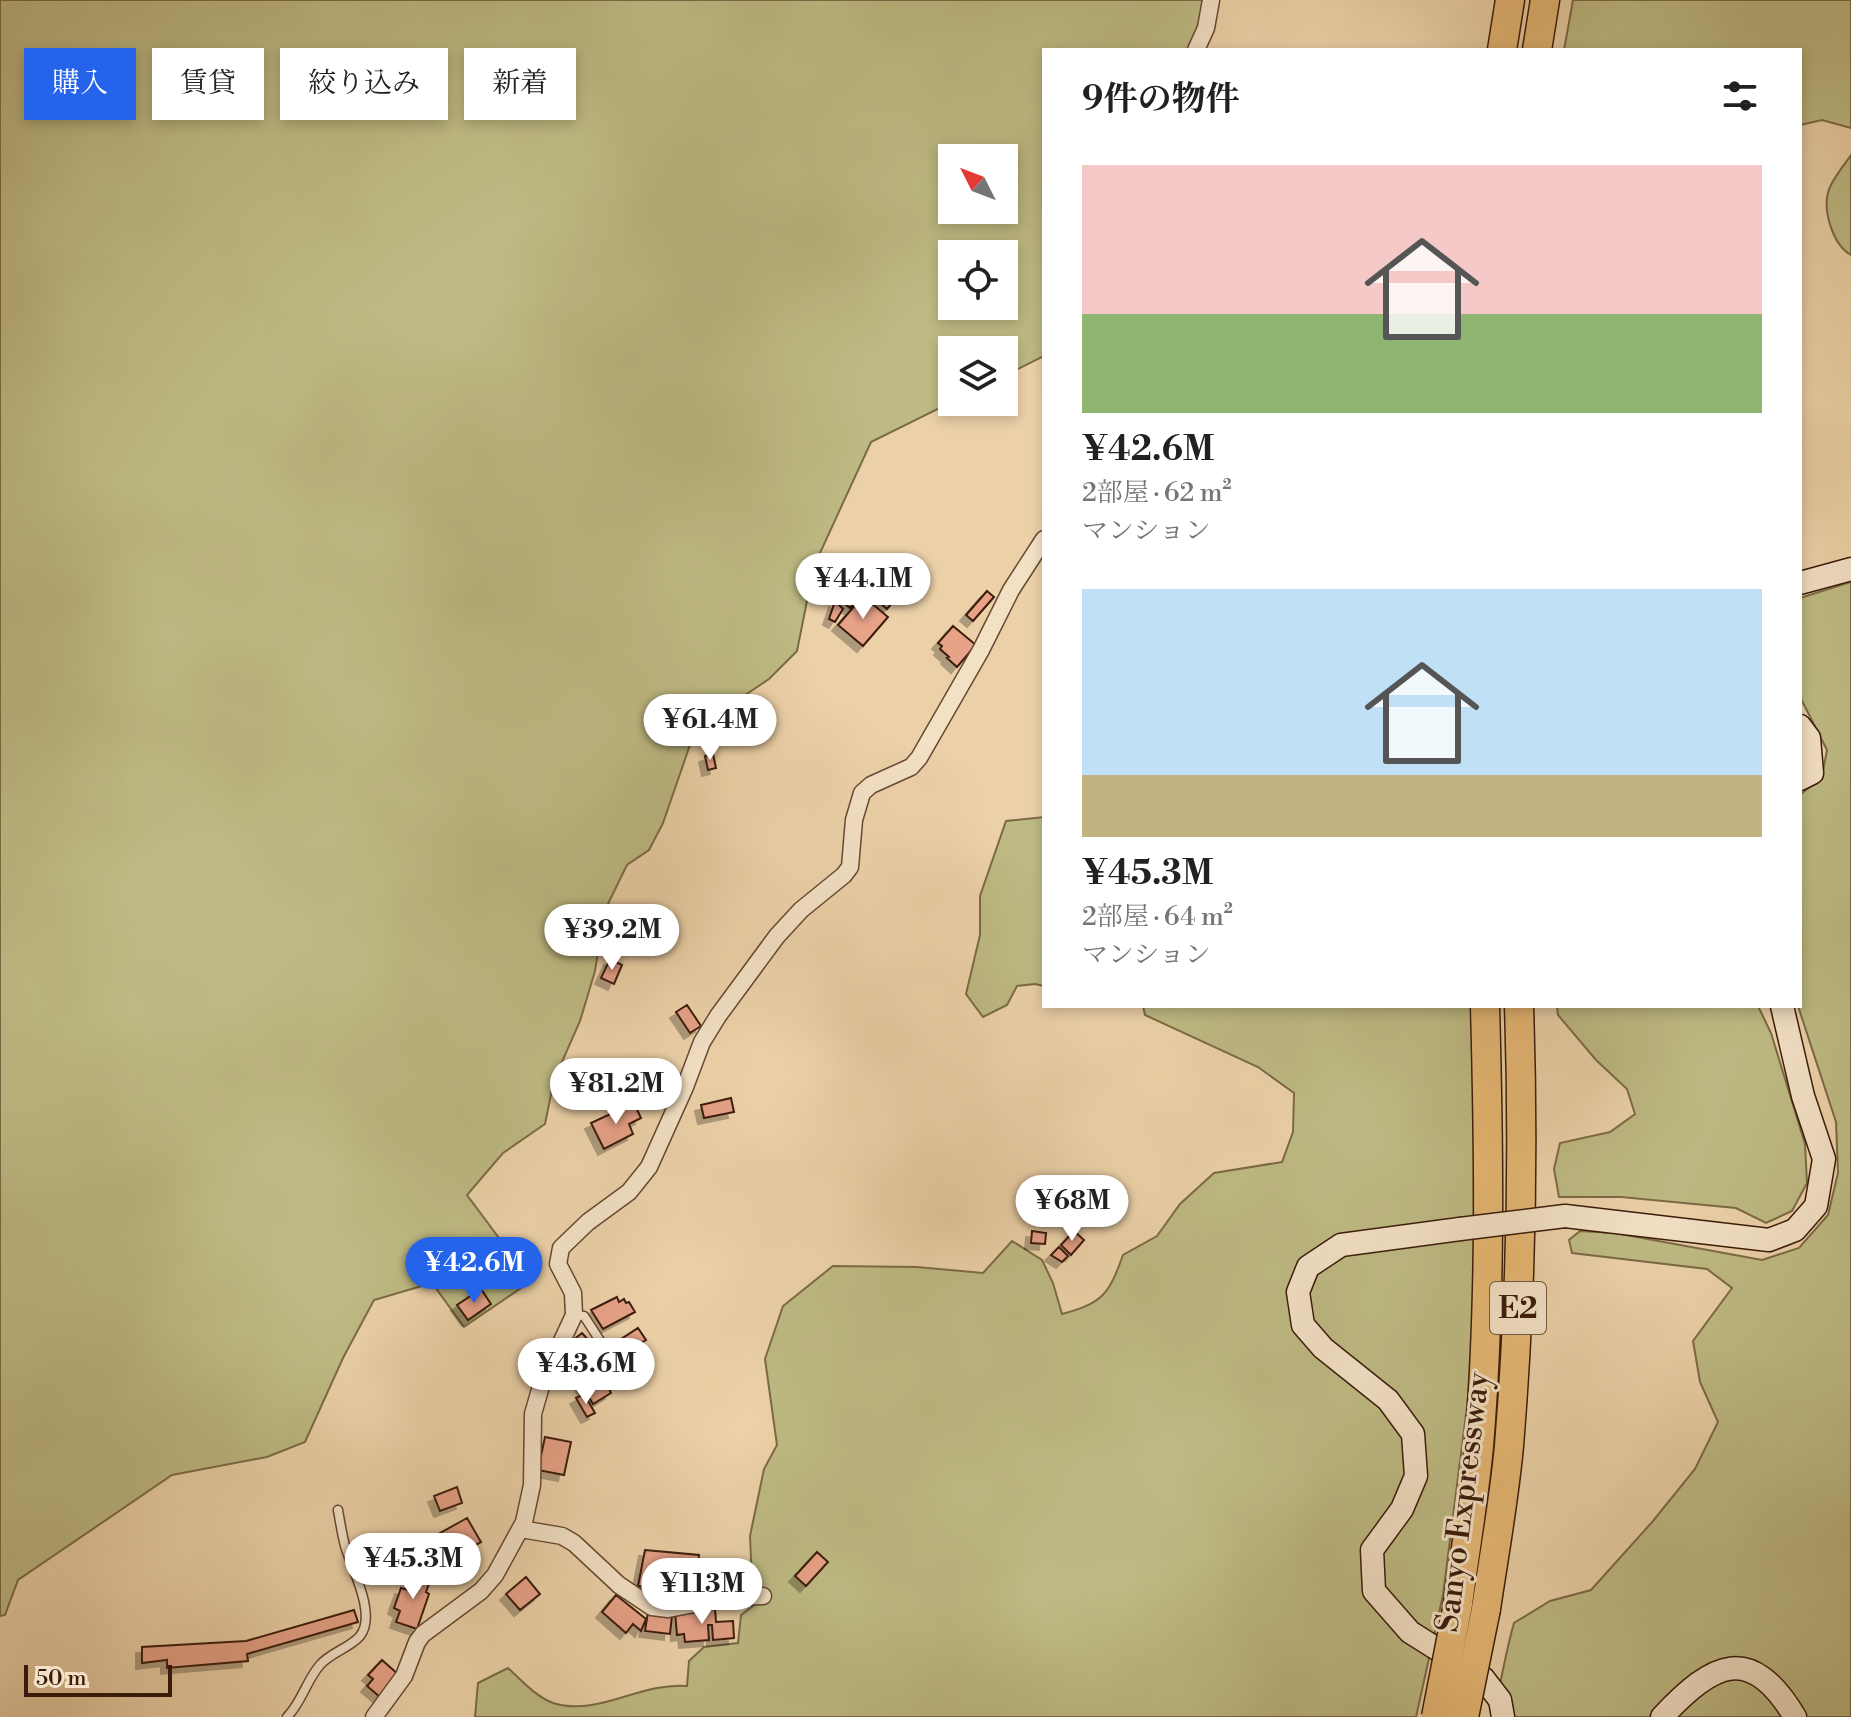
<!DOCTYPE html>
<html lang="ja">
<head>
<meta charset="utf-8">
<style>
  :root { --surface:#fff; --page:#f2f2f2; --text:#202124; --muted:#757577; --accent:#2563eb }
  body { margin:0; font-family:"Libre Bodoni","Noto Serif JP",serif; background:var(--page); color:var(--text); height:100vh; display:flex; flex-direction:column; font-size:30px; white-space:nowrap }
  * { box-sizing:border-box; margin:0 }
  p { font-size:26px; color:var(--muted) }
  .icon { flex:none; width:44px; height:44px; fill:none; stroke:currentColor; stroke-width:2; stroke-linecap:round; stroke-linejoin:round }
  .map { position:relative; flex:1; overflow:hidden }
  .panel { position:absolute; left:1042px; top:48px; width:760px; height:960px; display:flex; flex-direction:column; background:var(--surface); border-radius:0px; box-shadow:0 4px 12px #0003 }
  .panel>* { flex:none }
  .banner { position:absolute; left:24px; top:48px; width:760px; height:72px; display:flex; gap:16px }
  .needle { width:52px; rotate:312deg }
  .fabs { position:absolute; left:938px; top:144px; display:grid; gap:16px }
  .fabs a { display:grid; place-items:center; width:80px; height:80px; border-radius:0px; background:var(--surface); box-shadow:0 4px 12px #0003; font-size:40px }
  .scale { position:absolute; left:24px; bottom:20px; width:148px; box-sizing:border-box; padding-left:8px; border:4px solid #3b1b0a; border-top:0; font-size:22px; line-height:28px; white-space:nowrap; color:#3b1b0a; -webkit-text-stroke:6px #f3e1c6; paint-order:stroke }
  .price { position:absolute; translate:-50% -68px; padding:0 18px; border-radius:28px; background:#fff; color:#222; font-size:26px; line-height:52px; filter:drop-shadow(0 2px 4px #0008) }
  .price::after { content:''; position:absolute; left:50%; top:48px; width:24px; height:18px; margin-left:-12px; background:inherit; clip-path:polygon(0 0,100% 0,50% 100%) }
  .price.active { background:var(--accent); color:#fff }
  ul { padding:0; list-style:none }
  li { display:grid; align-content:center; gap:16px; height:424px; padding:0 40px }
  li span { display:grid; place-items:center; height:248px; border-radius:0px; color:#555 }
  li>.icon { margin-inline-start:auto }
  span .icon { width:144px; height:144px; fill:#fffc; stroke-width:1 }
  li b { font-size:34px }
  h2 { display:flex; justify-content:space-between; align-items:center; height:96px; padding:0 40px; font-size:34px }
  .chip { padding:0 28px; border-radius:0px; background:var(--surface); box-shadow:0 4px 12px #0003; font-size:28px; line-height:72px }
  .chip.active { background:var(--accent); color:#fff }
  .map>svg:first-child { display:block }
  .green { fill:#beba83; stroke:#7c6a46; stroke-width:2; fill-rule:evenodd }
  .building { fill:#e7a288; stroke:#3b1b0a; stroke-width:2; filter:url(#shadow) }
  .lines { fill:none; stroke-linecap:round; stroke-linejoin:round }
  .lane-casing { stroke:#674832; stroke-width:11 }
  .street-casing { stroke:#674832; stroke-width:19 }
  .secondary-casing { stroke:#3b1b0a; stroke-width:25 }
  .highway-casing { stroke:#3b1b0a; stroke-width:31 }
  .lane { stroke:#f3e1c6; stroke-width:8 }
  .street { stroke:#f3e1c6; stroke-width:16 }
  .secondary { stroke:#f3e1c6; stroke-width:22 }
  .highway { stroke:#e6b874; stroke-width:28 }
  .secondary-bridge-casing { stroke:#3b1b0a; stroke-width:25; stroke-linecap:butt }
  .highway-bridge-casing { stroke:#3b1b0a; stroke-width:31; stroke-linecap:butt }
  .secondary-bridge { stroke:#f3e1c6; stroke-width:22 }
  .highway-bridge { stroke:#e6b874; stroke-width:28 }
  .labels { text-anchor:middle; stroke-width:6; stroke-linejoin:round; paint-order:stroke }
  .shield { fill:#f3e1c6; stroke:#725642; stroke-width:2 }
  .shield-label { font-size:30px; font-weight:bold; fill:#3b1b0a }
  .street-label { font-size:32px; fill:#3b1b0a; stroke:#f3e1c6 }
</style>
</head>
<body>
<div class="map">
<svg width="1851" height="1717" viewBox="0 0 1851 1717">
  <defs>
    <filter id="shadow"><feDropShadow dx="-6" dy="6" stdDeviation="0" flood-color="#0004"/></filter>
  </defs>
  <rect width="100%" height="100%" fill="#ecd1a8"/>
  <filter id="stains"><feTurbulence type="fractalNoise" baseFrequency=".0025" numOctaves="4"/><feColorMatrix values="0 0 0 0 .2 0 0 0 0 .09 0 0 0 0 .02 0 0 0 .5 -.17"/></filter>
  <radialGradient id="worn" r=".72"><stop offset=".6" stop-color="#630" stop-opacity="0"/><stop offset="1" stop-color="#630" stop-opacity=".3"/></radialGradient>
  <path class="green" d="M0,0H1214L1205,50H1044V356L1004,376V350H952V402L871,442L814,566L797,651L769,679L729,706L691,742L663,823L649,850L627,865L605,910L595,971L580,1021L554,1080L545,1124L503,1153L467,1195L502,1242L524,1286L464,1327L432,1283L374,1300L343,1358L305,1442L267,1457L172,1475L18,1580L5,1615L0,1616ZM952,158H1004V210H952ZM952,254H1004V306H952Z
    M1573,0H1851V128L1822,120L1800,125V50H1564Z
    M1851,155V255C1832,244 1821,207 1830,187C1835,176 1844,165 1851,155Z
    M1851,582V1717H1492C1501,1685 1505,1654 1514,1623L1550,1601L1591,1590L1653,1521L1695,1469L1718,1422L1700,1382L1693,1341L1732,1288L1707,1269L1572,1253L1569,1240L1580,1231L1615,1233L1762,1260L1799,1248L1828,1215L1838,1173L1836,1122L1798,1006L1800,795L1822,776L1827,750L1800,697V598Z
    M1044,817V986L1035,984L1017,986L1007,1005L983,1017L966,994L980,935V896L1006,821Z
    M1143,1006H1479L1485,1226L1467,1407L1443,1595L1416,1717H475L478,1683L508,1668C520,1679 536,1697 553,1703C599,1717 639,1682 687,1686L689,1661L704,1647L738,1643L741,1615L753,1606L750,1536L764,1469L777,1445L765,1359L783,1306L833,1266L917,1267L983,1273L1012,1241L1042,1260L1053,1283L1062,1314C1103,1303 1109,1294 1123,1255L1157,1236L1180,1204L1214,1173L1282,1162L1293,1132L1294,1093L1258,1067L1145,1015Z
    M1557,1006H1758L1771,1033L1805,1144L1807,1183L1792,1211L1766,1223L1736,1208L1621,1197H1559L1554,1169L1560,1143L1610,1132L1635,1114L1627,1089L1596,1060L1558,1015Z"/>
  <path class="building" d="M861,568L870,576L861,587L852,579Z
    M874,575L898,596L887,609L863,588Z
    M850,582L863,593L850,608L837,597Z
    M987,591L994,597L973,621L966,615Z
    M863,596L888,617L863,646L838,625Z
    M835,601L843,609L835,622L829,619Z
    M953,626L976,645L957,667L947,658L949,657L940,649L942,646L938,643Z
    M713,754L716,768L708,770L705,756Z
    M610,959L622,965L614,984L601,978Z
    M687,1005L701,1026L690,1033L676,1012Z
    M731,1098L734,1112L704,1118L701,1105Z
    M634,1103L641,1118L629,1124L633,1134L604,1149L591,1123Z
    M1032,1231L1046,1233L1045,1244L1031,1243Z
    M1074,1231L1084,1240L1071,1255L1061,1245Z
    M1059,1247L1068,1256L1062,1262L1051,1255Z
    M481,1289L491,1304L468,1320L457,1305Z
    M617,1297L619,1302L624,1299L626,1303L629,1302L635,1312L603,1329L591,1310Z
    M638,1328L646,1340L641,1343L645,1350L624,1364L612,1345Z
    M582,1333L591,1343L587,1346L593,1354L577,1367L562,1349Z
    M602,1364L604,1367L608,1365L619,1383L609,1389L611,1393L593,1404L578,1379Z
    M584,1394L595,1413L587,1417L576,1398Z
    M545,1437L571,1442L564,1475L538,1470Z
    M457,1487L462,1503L440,1511L434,1496Z
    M467,1518L481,1542L457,1555L455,1553L443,1560L441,1557L436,1560L426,1541Z
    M645,1550L699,1555L695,1596L668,1593V1589L638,1586Z
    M817,1552L828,1562L806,1586L795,1576Z
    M415,1572L431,1578L426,1592L429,1594L417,1629L396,1622L400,1611L394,1608L401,1588L408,1590Z
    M526,1577L540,1594L520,1610L506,1594Z
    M616,1595L646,1619L641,1631L633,1624L626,1633L602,1612Z
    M715,1609L716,1622L733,1621L734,1638L713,1640L712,1625H708L709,1640L685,1642L684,1634L677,1635L675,1612Z
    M354,1610L358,1622L247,1654L248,1661L167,1668V1660L142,1663V1647L246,1641Z
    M648,1612L672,1615L670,1634L645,1631Z
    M382,1660L399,1675L380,1697L367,1686L373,1679L368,1675Z"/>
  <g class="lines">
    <g class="lane-casing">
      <path id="lane" d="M574,1315L584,1316L617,1367
        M287,1717C302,1702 306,1681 320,1665C331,1652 350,1648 360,1636C377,1615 352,1569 345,1546C342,1534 340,1522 338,1510"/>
    </g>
    <g class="street-casing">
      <path id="street" d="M1196,50L1206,28L1211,0
        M521,1529L562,1536L574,1543L619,1585L652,1607L668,1609L732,1597L763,1596
        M374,1717L404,1676L417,1642L423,1634L481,1591L495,1575L524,1522L532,1485L533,1414L541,1386L574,1315L573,1293L558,1264L561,1248L588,1222L629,1192L649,1167L685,1087L702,1042L718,1016L777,936L801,910L844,875L850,867L854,820L862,793L871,785L911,767L919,758L981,650L1011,590L1044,539"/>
    </g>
    <g class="secondary-casing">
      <path id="secondary" d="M1800,583L1851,569
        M1800,726L1809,738L1812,773L1800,779
        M1565,1216L1769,1240L1795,1230L1816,1206L1824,1159L1803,1096L1782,1006
        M1460,1229L1341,1245L1308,1267L1298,1292L1303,1325L1323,1348L1388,1400L1413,1434L1416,1476L1402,1509L1372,1550L1374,1591L1410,1632L1483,1678L1500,1700L1503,1717
        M1662,1717C1713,1663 1750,1642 1795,1717"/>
    </g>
    <g class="highway-casing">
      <path id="highway" d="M1502,50L1510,0
        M1537,50L1545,0
        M1458,1604C1465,1551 1474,1499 1479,1446C1491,1300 1489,1152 1485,1006
        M1486,1609C1494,1555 1504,1500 1509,1446C1521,1299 1524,1153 1519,1006"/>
    </g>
    <use href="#lane" class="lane"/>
    <use href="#street" class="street"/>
    <use href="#secondary" class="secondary"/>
    <use href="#highway" class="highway"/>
    <g class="secondary-bridge-casing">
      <path id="secondary-bridge" d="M1460,1229L1565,1216"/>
    </g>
    <g class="highway-bridge-casing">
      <path id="highway-bridge" d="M1436,1717L1458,1604
        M1464,1717L1486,1609"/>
    </g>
    <use href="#secondary-bridge" class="secondary-bridge"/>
    <use href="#highway-bridge" class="highway-bridge"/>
  </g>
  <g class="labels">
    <rect class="shield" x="1490" y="1282" width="56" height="52" rx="6"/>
    <g class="shield-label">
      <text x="1518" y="1318">E2</text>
    </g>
    <g class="street-label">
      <text transform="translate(1462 1502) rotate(-83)" y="11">Sanyo Expressway</text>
    </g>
  </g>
  <rect width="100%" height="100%" filter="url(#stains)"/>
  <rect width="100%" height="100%" fill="url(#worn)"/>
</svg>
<div class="fabs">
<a><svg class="needle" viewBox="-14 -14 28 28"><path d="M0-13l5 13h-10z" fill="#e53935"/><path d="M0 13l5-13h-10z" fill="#757577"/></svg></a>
<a><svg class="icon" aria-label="locate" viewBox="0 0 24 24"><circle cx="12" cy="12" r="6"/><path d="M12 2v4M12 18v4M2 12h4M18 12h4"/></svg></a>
<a><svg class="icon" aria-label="layers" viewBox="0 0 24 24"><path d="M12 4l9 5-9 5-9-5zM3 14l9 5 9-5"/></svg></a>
</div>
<div class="scale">50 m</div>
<b class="price" style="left:863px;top:621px">¥44.1M</b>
<b class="price" style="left:710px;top:762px">¥61.4M</b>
<b class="price" style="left:612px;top:972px">¥39.2M</b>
<b class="price" style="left:616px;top:1126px">¥81.2M</b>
<b class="price" style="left:1072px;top:1243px">¥68M</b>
<b class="price active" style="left:474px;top:1305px">¥42.6M</b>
<b class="price" style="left:586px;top:1406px">¥43.6M</b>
<b class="price" style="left:413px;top:1601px">¥45.3M</b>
<b class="price" style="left:702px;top:1626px">¥113M</b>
<div class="banner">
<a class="chip active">購入</a>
<a class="chip">賃貸</a>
<a class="chip">絞り込み</a>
<a class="chip">新着</a>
</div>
<section class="panel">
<h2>9件の物件<svg class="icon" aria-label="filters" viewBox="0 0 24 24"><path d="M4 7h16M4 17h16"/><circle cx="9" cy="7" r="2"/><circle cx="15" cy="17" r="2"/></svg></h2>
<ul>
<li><span style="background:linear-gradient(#f6c9c9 60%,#8fb573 0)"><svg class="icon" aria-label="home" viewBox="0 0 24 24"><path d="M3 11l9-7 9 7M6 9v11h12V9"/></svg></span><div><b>¥42.6M</b><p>2部屋 · 62 m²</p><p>マンション</p></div></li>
<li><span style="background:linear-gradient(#bfe0f5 75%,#c2b280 0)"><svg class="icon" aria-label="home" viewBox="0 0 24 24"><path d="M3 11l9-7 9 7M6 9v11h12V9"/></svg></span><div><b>¥45.3M</b><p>2部屋 · 64 m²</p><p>マンション</p></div></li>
</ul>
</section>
</div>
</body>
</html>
